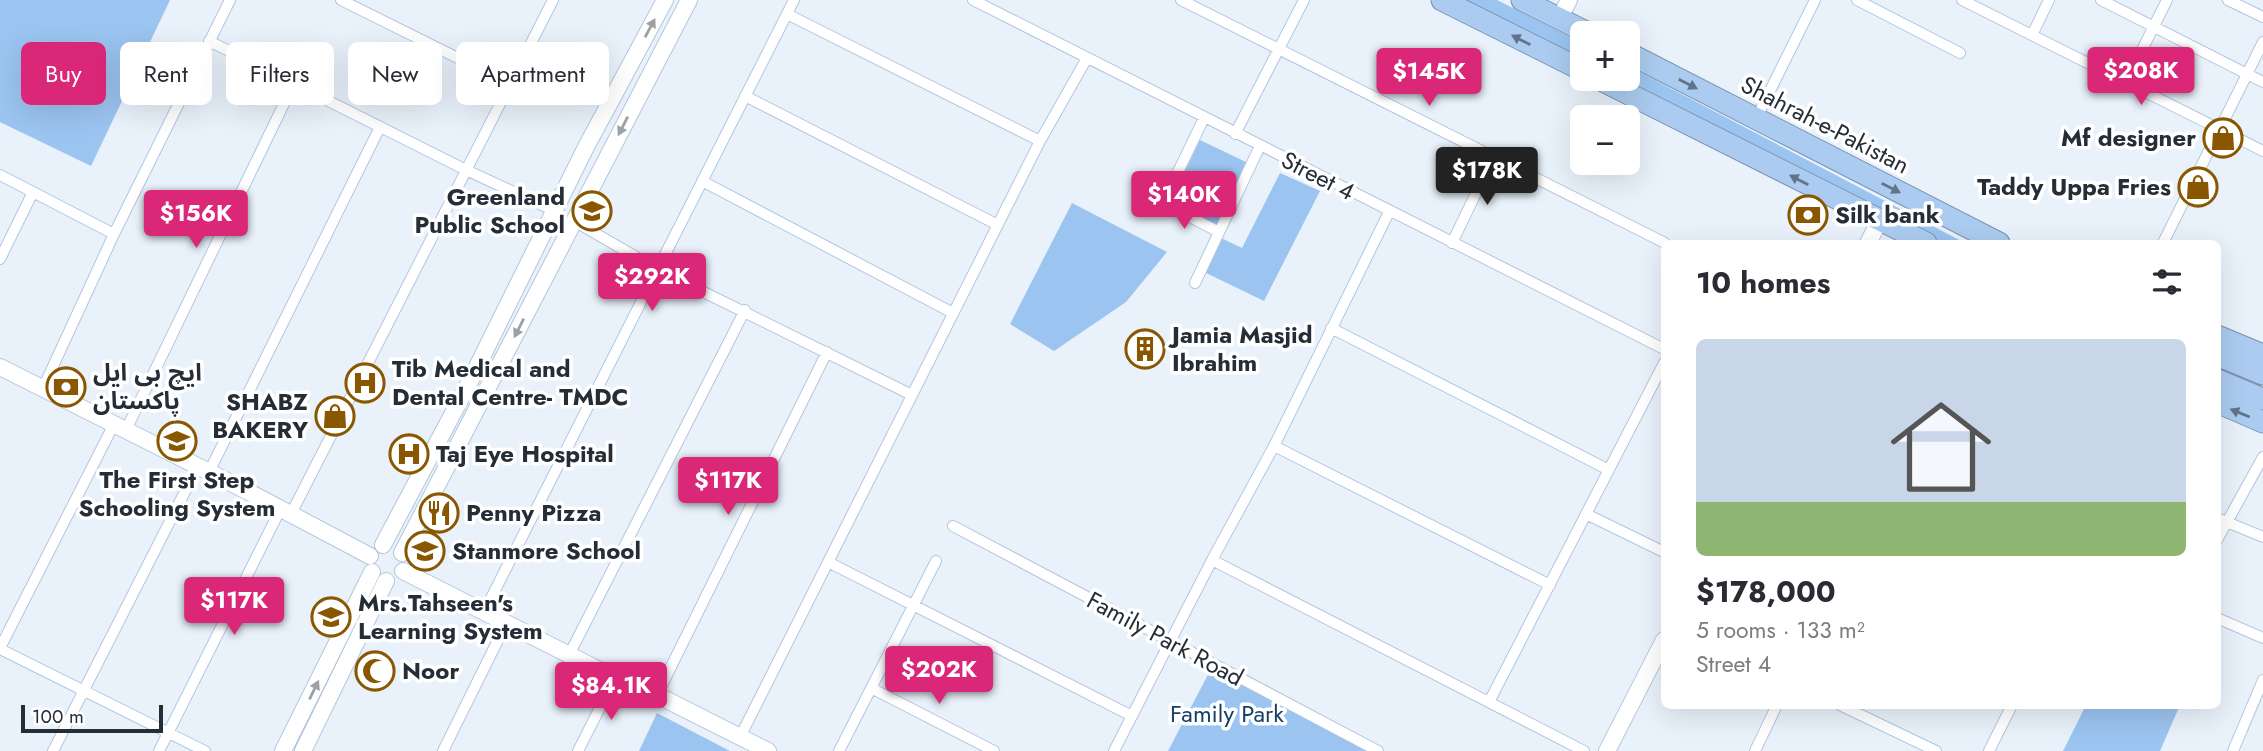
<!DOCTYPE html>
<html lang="en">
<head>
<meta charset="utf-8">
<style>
  :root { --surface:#fff; --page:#f2f2f3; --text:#2b2b33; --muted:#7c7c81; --line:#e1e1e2; --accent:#db2777 }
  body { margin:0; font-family:Jost,"Noto Sans Arabic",sans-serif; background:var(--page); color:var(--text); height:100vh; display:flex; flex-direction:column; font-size:26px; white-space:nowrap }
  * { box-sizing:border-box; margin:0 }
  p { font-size:23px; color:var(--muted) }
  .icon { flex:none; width:38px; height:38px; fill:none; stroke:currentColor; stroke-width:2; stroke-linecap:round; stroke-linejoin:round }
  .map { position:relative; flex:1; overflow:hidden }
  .drawer { position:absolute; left:1661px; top:240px; width:560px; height:469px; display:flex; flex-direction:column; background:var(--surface); border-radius:10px; box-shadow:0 7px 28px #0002 }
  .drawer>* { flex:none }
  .banner { position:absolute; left:21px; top:42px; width:665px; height:63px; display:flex; gap:14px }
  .controls { position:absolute; left:1570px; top:21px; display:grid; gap:14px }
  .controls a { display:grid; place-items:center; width:70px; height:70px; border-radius:10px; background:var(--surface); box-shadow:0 7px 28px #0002; font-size:35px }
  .scale { position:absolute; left:21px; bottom:18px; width:142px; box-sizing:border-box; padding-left:7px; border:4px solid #252d36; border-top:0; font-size:19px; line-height:24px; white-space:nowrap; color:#252d36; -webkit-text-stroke:5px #fff; paint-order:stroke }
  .price { position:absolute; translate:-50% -60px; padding:0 16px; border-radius:7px; background:var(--accent); color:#fff; font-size:23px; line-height:46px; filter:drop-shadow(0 2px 4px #0008) }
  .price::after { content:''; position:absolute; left:50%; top:42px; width:21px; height:16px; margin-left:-10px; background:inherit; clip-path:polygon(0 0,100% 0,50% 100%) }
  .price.on { background:#222; color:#fff }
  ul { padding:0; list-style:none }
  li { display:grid; align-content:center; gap:14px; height:371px; padding:0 35px }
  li+li { border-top:2px solid var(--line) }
  li span { display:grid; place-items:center; height:217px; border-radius:10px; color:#555 }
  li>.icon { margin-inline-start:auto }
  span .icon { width:126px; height:126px; fill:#fffc; stroke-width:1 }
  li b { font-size:30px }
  h2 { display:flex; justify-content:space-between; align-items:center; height:84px; padding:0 35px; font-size:30px }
  .tag { padding:0 24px; border-radius:10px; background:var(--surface); box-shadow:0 7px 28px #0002; font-size:24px; line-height:63px }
  .tag.on { background:var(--accent); color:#fff }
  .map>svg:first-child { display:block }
  .green { fill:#9bc4f0 }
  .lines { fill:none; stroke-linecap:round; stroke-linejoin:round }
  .street-casing { stroke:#b2c6dd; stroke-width:12 }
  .secondary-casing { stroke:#b2c6dd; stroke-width:18 }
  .highway-casing { stroke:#7c94af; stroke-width:23 }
  .street { stroke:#fff; stroke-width:10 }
  .secondary { stroke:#fff; stroke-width:16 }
  .highway { stroke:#abccf0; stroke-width:21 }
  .oneway { fill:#9da0a5 }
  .oneway2 { fill:#61758a }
  .labels { text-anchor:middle; stroke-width:7; stroke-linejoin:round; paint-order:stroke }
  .street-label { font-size:24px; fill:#252d36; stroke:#fff }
  .poi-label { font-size:24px; font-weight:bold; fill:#252d36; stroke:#fff; text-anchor:start }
  .park-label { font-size:24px; fill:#164068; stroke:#fff }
</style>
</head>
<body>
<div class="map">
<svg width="2263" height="751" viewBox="0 0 2263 751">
  <rect width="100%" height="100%" fill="#e9f2fb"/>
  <path class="green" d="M0,0H170L91,166L0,122Z
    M1458,0H1497L1582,43V63Z
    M1628,66L1965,243H1939L1931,239L1614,79H1628Z
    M1200,140L1248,163L1218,226L1170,202Z
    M1280,173L1320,191L1264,301L1204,272L1221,238L1242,248Z
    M1072,203L1167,252L1126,302L1054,351L1010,324Z
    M1213,665L1378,751H1168Z
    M2086,705H2180L2160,751H2063Z
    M657,713L730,751H639Z"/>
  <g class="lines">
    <g class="street-casing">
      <path id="street" d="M341,0L510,84
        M973,0L1664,349
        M1181,0L1665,243
        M1857,0L1960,53
        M1962,0L2263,151
        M2101,0L2263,82
        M2228,0L2263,17
        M787,14L1040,141
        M2032,35L2049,0
        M209,41L466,170L555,211
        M2126,82L2167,0
        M745,96L998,225
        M1204,118L1163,203L1219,232
        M1756,119L1815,0
        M1235,134L1304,0
        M0,175L114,234
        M702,181L953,313
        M574,221L657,269L912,395
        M1452,243L1493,158
        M2163,243L2263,42
        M0,259L33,192
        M1195,283L1260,146
        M1331,328L1609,470
        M43,388L114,234L230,0
        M126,430L294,83
        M1274,446L1550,585
        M209,472L380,127
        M291,514L553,0
        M1586,514L1664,552
        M2217,518L2263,537
        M953,526L1378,751
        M2217,540L2263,457
        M1212,560L1584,751
        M828,562L1132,716
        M484,612L794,0
        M2217,618L2263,638
        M0,648L114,424
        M0,649L205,751
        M569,655L745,310
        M871,688L994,751
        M657,695L827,352
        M1489,702L1664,363
        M1840,705L1936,751
        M740,737L1040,141L1087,58
        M53,751L198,466
        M159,751L281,508
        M443,751L506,624
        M578,751L615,678
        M839,751L936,561
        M1114,751L1212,560L1274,446L1389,212
        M1755,751L1777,705
        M1989,751L2012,705
        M2233,751L2263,680"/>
    </g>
    <g class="secondary-casing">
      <path id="secondary" d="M1559,19L1569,0
        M1868,243L1880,220
        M0,367L247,491L370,556
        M383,545L468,385L586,147L665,0
        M402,553L689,0
        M403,571L615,678L657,695L768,751
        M283,751L372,572
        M303,751L386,581
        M1607,751L1664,640"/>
    </g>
    <g class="highway-casing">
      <path id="highway" d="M1442,0L1582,70
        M1522,0L1588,33
        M1628,53L1999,243
        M1599,79L1926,243
        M2217,336L2263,355
        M2217,355L2263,374
        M2217,380L2263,399
        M2217,402L2263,422"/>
    </g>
    <use href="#street" class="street"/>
    <use href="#secondary" class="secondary"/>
    <use href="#highway" class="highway"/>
  </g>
  <defs><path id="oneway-solid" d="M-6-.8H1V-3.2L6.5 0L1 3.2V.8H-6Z" transform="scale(1.75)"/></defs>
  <g class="oneway">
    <use href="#oneway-solid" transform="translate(650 28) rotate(-62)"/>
    <use href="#oneway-solid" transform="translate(623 126) rotate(117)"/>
    <use href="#oneway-solid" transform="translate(519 328) rotate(117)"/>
    <use href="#oneway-solid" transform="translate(314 690) rotate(-64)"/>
  </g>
  <g class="oneway2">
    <use href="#oneway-solid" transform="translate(1521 40) rotate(-153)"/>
    <use href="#oneway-solid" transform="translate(1688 84) rotate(27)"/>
    <use href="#oneway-solid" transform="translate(1799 180) rotate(-153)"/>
    <use href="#oneway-solid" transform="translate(1891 188) rotate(27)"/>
    <use href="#oneway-solid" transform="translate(2240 413) rotate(-158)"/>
  </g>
  <defs>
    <g id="shop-ring" transform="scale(2.0125)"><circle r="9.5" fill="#fff" stroke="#8a5701" stroke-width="1.5"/><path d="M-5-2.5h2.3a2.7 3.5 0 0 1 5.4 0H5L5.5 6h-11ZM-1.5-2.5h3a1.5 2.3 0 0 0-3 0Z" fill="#8a5701"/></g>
    <g id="school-ring" transform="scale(2.0125)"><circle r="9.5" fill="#fff" stroke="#8a5701" stroke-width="1.5"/><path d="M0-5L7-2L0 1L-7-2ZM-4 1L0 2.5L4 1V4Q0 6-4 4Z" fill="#8a5701"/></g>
    <g id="bank-ring" transform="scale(2.0125)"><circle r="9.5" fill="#fff" stroke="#8a5701" stroke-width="1.5"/><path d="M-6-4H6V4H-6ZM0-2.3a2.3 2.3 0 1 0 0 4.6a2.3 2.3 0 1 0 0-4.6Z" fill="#8a5701"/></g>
    <g id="building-ring" transform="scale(2.0125)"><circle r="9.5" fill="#fff" stroke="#8a5701" stroke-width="1.5"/><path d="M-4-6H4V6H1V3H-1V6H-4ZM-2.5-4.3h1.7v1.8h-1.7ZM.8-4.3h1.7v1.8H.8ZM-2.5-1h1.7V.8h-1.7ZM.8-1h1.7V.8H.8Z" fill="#8a5701"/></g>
    <g id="hospital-ring" transform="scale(2.0125)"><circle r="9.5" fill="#fff" stroke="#8a5701" stroke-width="1.5"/><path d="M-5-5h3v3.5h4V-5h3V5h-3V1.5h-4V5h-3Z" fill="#8a5701"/></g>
    <g id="restaurant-ring" transform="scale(2.0125)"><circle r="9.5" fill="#fff" stroke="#8a5701" stroke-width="1.5"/><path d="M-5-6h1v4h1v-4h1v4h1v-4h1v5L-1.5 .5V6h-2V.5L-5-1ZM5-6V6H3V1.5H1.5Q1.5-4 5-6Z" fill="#8a5701"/></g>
    <g id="mosque-ring" transform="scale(2.0125)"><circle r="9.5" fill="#fff" stroke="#8a5701" stroke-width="1.5"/><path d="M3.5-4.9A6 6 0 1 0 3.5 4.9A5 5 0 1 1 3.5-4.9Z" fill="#8a5701"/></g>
  </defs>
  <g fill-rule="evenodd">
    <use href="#shop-ring" x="2223" y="138"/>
    <use href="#shop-ring" x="2198" y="187"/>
    <use href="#school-ring" x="592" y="211"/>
    <use href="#bank-ring" x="1808" y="215"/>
    <use href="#building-ring" x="1145" y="349"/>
    <use href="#hospital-ring" x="365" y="383"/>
    <use href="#bank-ring" x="66" y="387"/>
    <use href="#shop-ring" x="335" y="416"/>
    <use href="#school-ring" x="177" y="441"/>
    <use href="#hospital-ring" x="409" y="454"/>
    <use href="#restaurant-ring" x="439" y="513"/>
    <use href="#school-ring" x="425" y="551"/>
    <use href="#school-ring" x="331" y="617"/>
    <use href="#mosque-ring" x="375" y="671"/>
  </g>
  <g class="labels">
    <g class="street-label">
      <text transform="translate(1825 125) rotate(27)" y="8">Shahrah-e-Pakistan</text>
      <text transform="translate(1318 176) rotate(27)" y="8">Street 4</text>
      <text transform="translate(1165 639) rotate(28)" y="8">Family Park Road</text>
    </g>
    <g class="poi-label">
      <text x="2196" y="146" text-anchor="end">Mf designer</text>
      <text x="2171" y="195" text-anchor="end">Taddy Uppa Fries</text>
      <text x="565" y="205" text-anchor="end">Greenland<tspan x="565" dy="28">Public School</tspan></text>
      <text x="1835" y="223">Silk bank</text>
      <text x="1172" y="343">Jamia Masjid<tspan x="1172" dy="28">Ibrahim</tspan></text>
      <text x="392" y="377">Tib Medical and<tspan x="392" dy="28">Dental Centre- TMDC</tspan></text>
      <text x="93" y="381">ایچ بی ایل<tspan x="93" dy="28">پاکستان</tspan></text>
      <text x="308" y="410" text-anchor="end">SHABZ<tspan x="308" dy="28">BAKERY</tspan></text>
      <text x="436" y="462">Taj Eye Hospital</text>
      <text x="177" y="488" text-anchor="middle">The First Step<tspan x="177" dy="28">Schooling System</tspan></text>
      <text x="466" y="521">Penny Pizza</text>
      <text x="452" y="559">Stanmore School</text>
      <text x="358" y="611">Mrs.Tahseen's<tspan x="358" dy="28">Learning System</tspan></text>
      <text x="402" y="679">Noor</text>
    </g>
    <g class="park-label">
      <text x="1227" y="722">Family Park</text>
    </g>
  </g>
</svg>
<div class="controls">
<a>+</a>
<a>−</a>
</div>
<div class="scale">100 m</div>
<b class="price" style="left:2141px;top:107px">$208K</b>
<b class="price" style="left:1429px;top:108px">$145K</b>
<b class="price on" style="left:1487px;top:207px">$178K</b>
<b class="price" style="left:1184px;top:231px">$140K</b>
<b class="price" style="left:196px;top:250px">$156K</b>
<b class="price" style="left:652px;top:313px">$292K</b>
<b class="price" style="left:728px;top:517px">$117K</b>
<b class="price" style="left:234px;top:637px">$117K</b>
<b class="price" style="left:939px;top:706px">$202K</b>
<b class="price" style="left:611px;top:722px">$84.1K</b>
<div class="banner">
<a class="tag on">Buy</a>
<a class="tag">Rent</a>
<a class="tag">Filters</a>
<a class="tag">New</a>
<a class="tag">Apartment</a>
</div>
<section class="drawer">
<h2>10 homes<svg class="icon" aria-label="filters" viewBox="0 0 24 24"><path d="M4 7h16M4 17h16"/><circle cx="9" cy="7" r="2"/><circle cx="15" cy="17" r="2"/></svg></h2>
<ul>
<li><span style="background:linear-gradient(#c9d6e8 75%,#8fb573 0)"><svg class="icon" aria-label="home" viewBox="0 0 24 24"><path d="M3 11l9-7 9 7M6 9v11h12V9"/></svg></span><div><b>$178,000</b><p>5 rooms · 133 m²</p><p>Street 4</p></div></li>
</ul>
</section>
</div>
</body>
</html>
